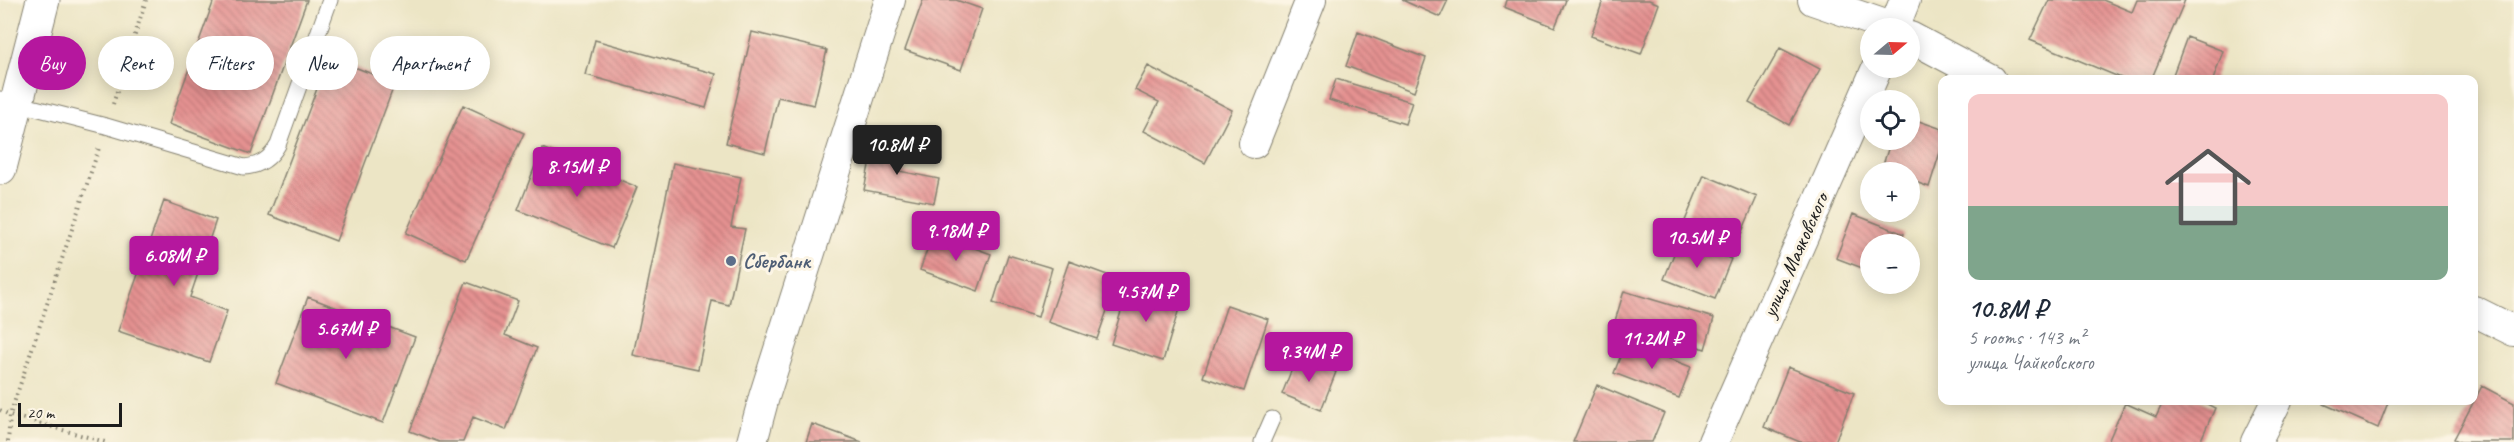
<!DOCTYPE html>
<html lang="en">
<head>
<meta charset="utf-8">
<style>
  :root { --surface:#fff; --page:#f6f6f7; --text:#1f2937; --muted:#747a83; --accent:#b5179e }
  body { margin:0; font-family:Caveat,sans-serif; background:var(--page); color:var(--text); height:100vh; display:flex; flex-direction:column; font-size:22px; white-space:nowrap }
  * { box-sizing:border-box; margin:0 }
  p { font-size:20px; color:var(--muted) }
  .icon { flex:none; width:33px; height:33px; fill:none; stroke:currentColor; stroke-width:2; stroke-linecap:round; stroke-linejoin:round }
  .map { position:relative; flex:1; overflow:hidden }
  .drawer { position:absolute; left:1938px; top:75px; width:540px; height:330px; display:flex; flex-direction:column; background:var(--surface); border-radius:12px; box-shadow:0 3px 15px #0003 }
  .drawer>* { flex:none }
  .guide { position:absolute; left:18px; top:36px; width:570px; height:54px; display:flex; gap:12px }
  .needle { width:39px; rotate:71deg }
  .fabs { position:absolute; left:1860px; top:18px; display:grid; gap:12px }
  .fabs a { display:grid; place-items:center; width:60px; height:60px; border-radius:50%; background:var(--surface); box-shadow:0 3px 15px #0003; font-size:30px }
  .scale { position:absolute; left:18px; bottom:15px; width:104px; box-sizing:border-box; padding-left:6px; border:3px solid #1c1c1c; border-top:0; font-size:16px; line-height:21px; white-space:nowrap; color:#1c1c1c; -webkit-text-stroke:4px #fcf5e5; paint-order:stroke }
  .price { position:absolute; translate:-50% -51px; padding:0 14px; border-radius:6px; background:var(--accent); color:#fff; font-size:20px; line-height:39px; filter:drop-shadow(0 2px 3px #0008) }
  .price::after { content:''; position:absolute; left:50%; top:36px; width:18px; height:14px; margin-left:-9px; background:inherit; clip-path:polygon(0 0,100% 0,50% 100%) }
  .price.on { background:#222; color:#fff }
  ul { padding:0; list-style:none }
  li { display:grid; align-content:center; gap:12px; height:318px; padding:0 30px }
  li span { display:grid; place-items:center; height:186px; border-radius:12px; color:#555 }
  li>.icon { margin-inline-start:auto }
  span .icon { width:108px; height:108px; fill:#fffc; stroke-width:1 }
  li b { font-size:26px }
  .pill { padding:0 21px; border-radius:27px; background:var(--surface); box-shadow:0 3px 15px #0003; font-size:21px; line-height:54px }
  .pill.on { background:var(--accent); color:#fff }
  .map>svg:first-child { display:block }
  .building { fill:url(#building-back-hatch) }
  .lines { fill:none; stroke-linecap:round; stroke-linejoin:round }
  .service-casing { stroke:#848070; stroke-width:17 }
  .minor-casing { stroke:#848070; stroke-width:32 }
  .secondary-casing { stroke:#848070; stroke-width:35 }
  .path { stroke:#848070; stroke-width:4; stroke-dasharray:1.5 4.5; stroke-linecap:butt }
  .service { stroke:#fff; stroke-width:15 }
  .minor { stroke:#fff; stroke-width:30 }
  .secondary { stroke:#fff; stroke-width:33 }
  .service-dot { fill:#5c6f8a; stroke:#fcf5e5; stroke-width:2 }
  .labels { text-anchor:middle; stroke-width:6; stroke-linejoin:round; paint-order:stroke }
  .street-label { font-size:21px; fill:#1c1c1c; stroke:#fcf5e5 }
  .service-label { font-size:21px; font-weight:bold; fill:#4e5e75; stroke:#fcf5e5; text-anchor:start }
</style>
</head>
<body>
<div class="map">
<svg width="2514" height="442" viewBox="0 0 2514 442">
  <defs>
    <pattern id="building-back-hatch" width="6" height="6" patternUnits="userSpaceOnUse" patternTransform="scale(1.5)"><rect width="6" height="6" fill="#e59291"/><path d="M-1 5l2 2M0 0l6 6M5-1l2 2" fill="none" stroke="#b97676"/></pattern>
  </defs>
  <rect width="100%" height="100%" fill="#fcf5e5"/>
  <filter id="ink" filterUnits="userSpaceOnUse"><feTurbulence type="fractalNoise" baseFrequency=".0167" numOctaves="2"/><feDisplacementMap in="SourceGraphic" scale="12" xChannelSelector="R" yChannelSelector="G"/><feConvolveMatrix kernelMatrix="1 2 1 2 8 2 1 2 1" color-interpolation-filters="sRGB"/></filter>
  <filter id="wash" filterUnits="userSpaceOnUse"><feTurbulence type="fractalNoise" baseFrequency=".008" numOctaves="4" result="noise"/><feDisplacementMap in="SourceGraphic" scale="24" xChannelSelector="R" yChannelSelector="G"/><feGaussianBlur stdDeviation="1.35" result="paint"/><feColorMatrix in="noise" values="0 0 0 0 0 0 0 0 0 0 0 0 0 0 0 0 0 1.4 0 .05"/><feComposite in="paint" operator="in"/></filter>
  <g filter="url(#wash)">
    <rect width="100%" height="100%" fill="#ece5c5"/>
    <g id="blocks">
      <path class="building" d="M214,0H307L251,154L169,124Z
        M923,0H956L982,9L961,70L905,50Z
        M1402,0H1448L1440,17Z
        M1506,0H1566L1555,27L1504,7Z
        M1603,0H1649L1659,4L1641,54L1591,36Z
        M2049,0H2103L2132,12L2137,0H2185L2151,80H2126L2030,40Z
        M752,32L827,50L814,105L778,97L765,153L726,143Z
        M1358,32L1426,58L1414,92L1346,66Z
        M2187,37L2223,51L2213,80H2171Z
        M595,40L716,74L706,108L586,75Z
        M1780,48L1820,69L1789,125L1749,103Z
        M329,57L395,83L336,241L269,215Z
        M1148,66L1232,110L1205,163L1144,131L1159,102L1135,90Z
        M1336,79L1412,102L1405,124L1329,100Z
        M463,105L524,133L466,260L406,233Z
        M1910,118L1942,129V146L1929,187L1910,180V172L1881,171L1891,140H1910Z
        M874,141L904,147L899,171L939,179L934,203L864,190Z
        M542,148L637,187L612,248L518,210Z
        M673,163L741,177L731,227L745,229L729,305L712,301L698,369L633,355Z
        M1704,175L1757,197L1734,250L1682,228Z
        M164,201L216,220L190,297L227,311L209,362L118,331Z
        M1853,214L1904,234L1900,244H1870V271L1836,258Z
        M933,233L991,254L978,291L920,270Z
        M1680,239L1731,259L1715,299L1664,279Z
        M1008,255L1052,268L1038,317L993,303Z
        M1069,261L1118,279L1097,339L1048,322Z
        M466,282L518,301L505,335L537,348L506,430L473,417L463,442H439L410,431Z
        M1129,286L1181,302L1163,361L1111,344Z
        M1624,291L1714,318L1705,349L1615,321Z
        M308,297L415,337L383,423L276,383Z
        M1227,305L1268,319L1244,391L1203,377Z
        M1626,342L1691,367L1679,398L1614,373Z
        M1297,356L1336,372L1321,410L1282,394Z
        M1788,367L1854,393L1835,442H1800L1764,427Z
        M1597,385L1664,413L1652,442H1573Z
        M2482,386L2514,403V442H2460L2454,439Z
        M2164,400H2199L2215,408L2200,442H2108L2125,403L2156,417Z
        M2325,400H2389L2378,428L2324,404Z
        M812,424L862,442H806Z"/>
    </g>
  </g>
  <g filter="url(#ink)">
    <use href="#blocks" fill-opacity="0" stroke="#848070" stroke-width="1.5"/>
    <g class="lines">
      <g class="service-casing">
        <path id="service" d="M0,99L106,126L244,167C260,166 270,159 278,145L330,0
          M1262,442L1272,419"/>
      </g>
      <g class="minor-casing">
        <path id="minor" d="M1813,0L1894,28
          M1894,28L1905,0
          M1910,37L1991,80
          M1254,143L1311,0
          M2474,311L2514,331
          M752,442L764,397L890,0
          M1713,442L1877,68
          M2256,442L2277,400"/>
      </g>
      <g class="secondary-casing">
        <path id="secondary" d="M0,168L43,0"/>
      </g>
      <path class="path" d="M113,104L146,0
        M0,410L10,415L105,442
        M8,442L10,415L99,148"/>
      <use href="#service" class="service"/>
      <use href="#minor" class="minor"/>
      <use href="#secondary" class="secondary"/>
    </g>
  </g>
  <circle class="service-dot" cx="731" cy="261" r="6"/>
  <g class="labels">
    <g class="street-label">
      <text transform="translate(1795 255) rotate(-66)" y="7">улица Маяковского</text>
    </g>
    <g class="service-label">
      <text x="743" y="268">Сбербанк</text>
    </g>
  </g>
</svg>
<div class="fabs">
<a><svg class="needle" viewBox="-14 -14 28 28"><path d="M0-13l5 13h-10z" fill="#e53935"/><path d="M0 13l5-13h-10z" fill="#747a83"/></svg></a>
<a><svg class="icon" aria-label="locate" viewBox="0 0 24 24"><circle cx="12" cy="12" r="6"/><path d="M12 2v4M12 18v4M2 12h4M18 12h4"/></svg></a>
<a>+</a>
<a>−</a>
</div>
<div class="scale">20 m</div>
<b class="price on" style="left:897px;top:176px">10.8M ₽</b>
<b class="price" style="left:577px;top:198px">8.15M ₽</b>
<b class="price" style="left:956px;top:262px">9.18M ₽</b>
<b class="price" style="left:1697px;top:269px">10.5M ₽</b>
<b class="price" style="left:174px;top:287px">6.08M ₽</b>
<b class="price" style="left:1146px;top:323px">4.57M ₽</b>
<b class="price" style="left:346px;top:360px">5.67M ₽</b>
<b class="price" style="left:1652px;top:370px">11.2M ₽</b>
<b class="price" style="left:1309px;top:383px">9.34M ₽</b>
<div class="guide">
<a class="pill on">Buy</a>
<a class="pill">Rent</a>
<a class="pill">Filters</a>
<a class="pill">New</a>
<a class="pill">Apartment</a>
</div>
<section class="drawer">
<ul>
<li><span style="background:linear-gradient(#f6c9c9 60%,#7fa58c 0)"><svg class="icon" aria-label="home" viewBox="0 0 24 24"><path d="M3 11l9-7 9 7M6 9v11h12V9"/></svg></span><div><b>10.8M ₽</b><p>5 rooms · 143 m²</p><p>улица Чайковского</p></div></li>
</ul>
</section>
</div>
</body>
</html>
